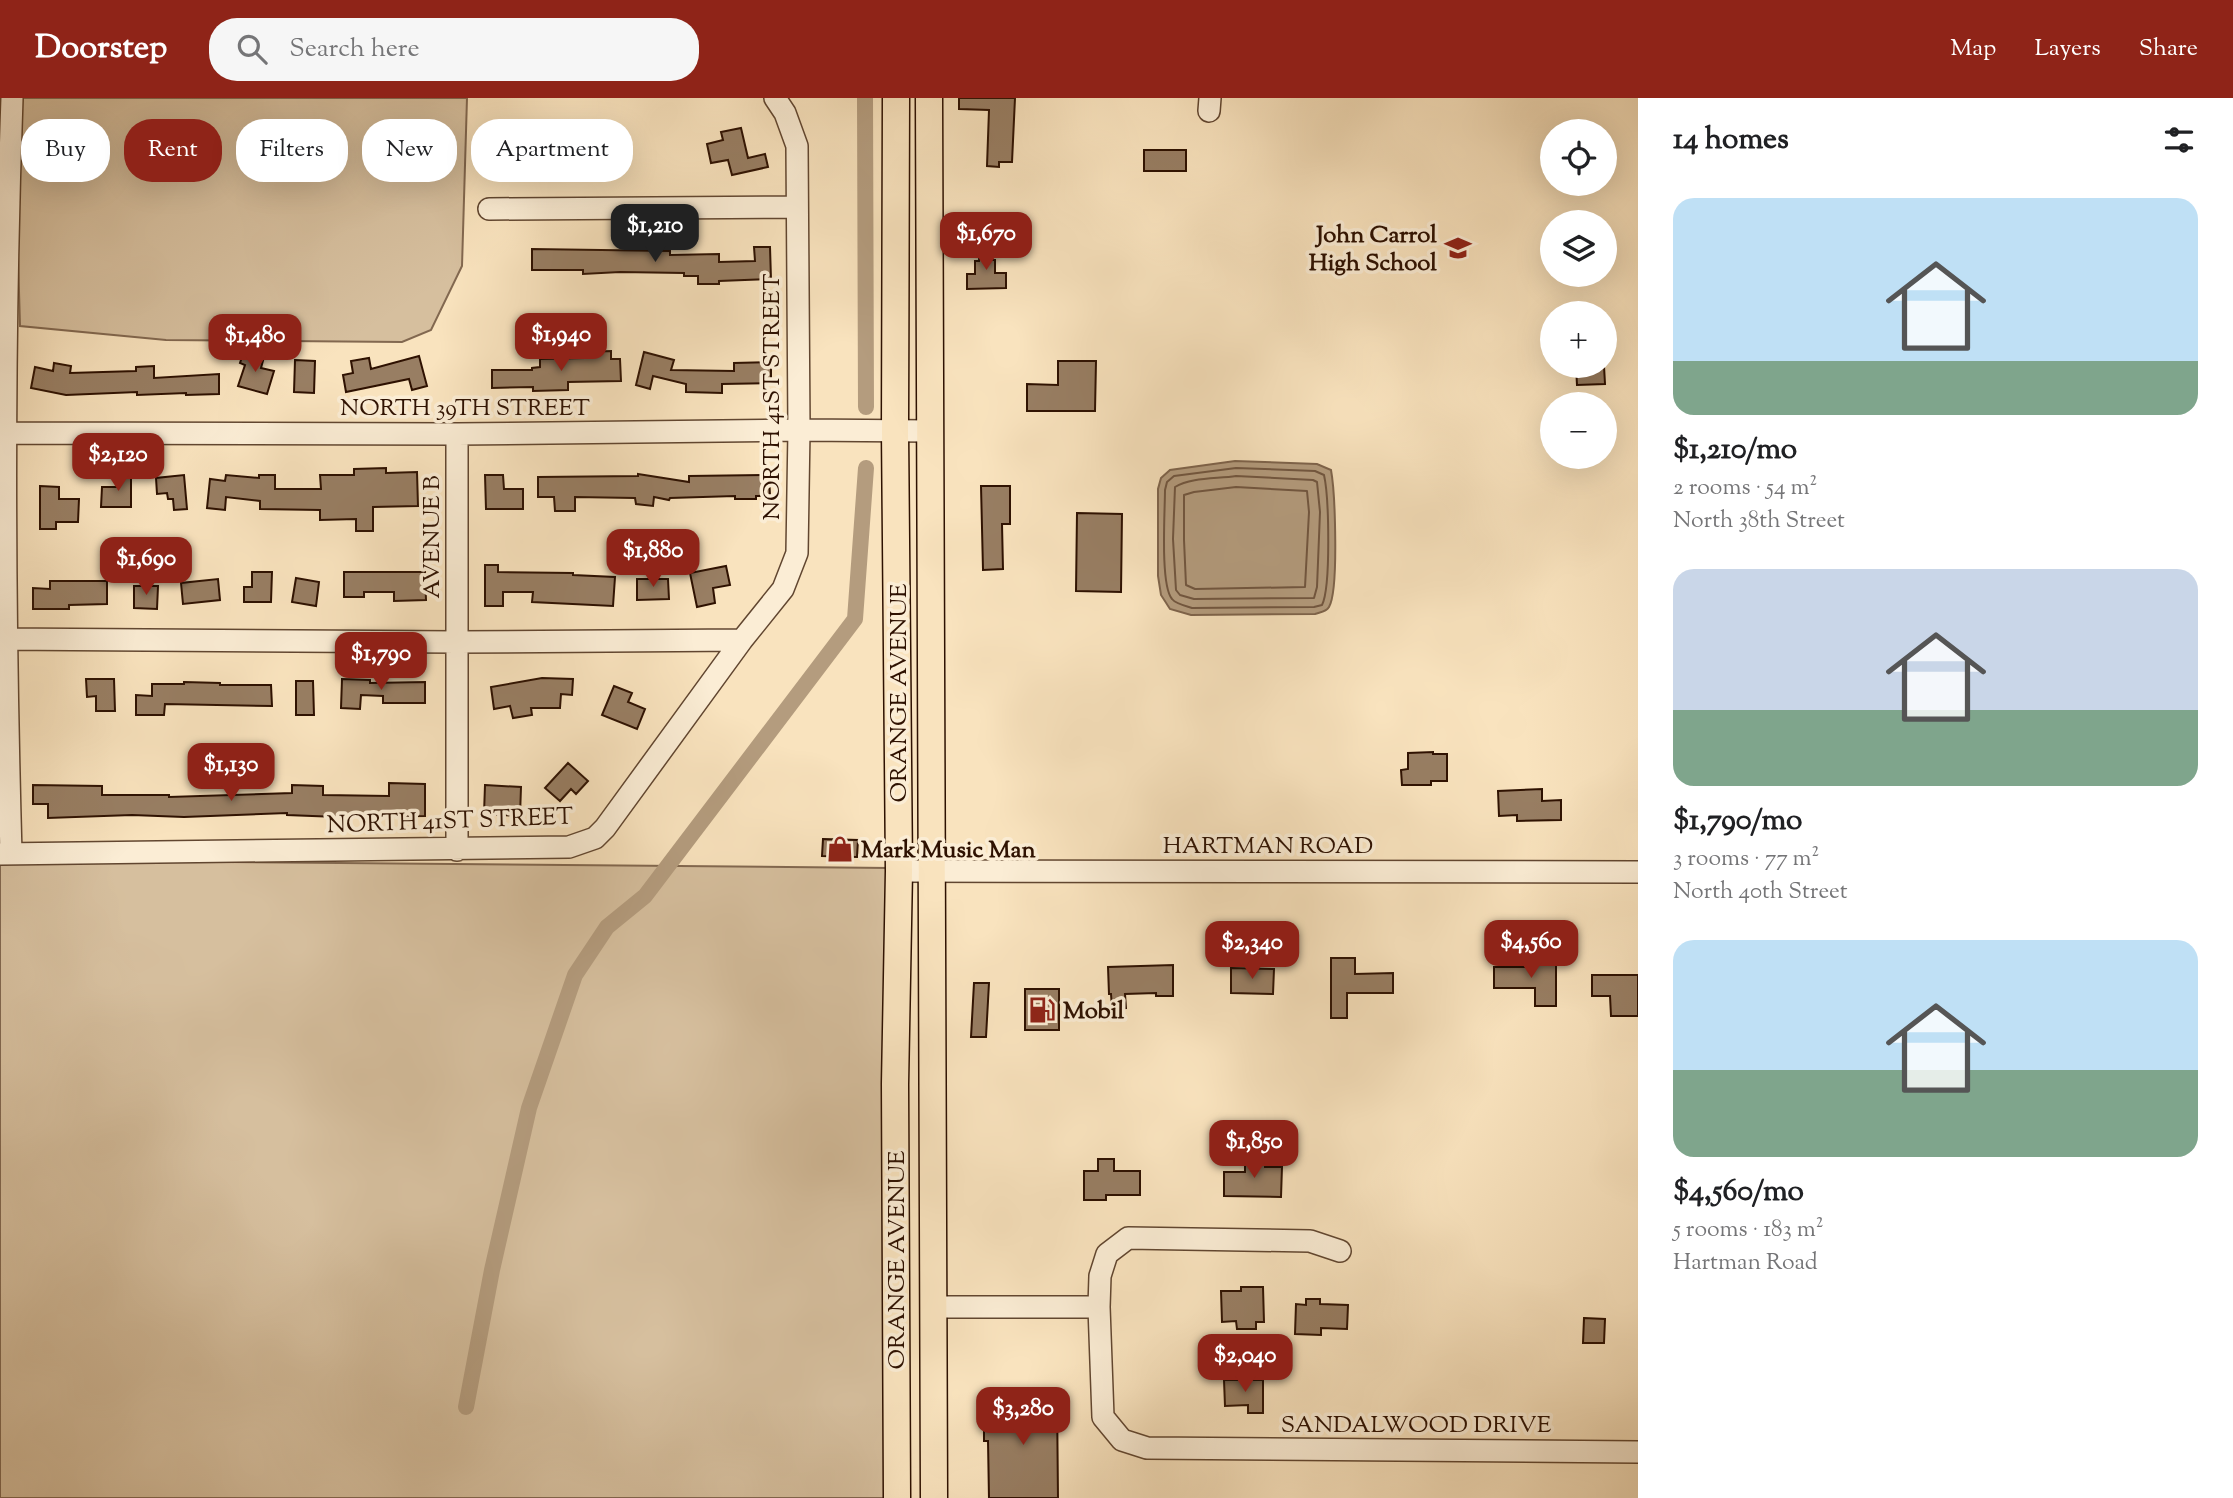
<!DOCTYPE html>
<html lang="en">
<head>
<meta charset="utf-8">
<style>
  :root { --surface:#fff; --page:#f6f6f6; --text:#202124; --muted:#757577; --accent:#8f2418 }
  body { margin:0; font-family:"Sorts Mill Goudy",serif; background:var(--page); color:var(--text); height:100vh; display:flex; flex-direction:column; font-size:26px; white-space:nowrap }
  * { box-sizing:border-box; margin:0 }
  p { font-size:23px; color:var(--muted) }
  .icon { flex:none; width:38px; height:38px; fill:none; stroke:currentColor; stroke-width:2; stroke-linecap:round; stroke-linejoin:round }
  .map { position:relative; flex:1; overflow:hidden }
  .side { display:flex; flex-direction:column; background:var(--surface); width:595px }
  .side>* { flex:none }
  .banner { position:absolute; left:21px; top:21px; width:665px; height:63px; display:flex; gap:14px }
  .buttons { position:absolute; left:1540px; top:21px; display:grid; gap:14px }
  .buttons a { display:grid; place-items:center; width:77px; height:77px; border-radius:50%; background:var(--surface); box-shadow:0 7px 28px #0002; font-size:35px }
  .price { position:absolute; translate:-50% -60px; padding:0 16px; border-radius:14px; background:var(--accent); color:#fff; font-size:23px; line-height:46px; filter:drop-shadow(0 2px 4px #0008) }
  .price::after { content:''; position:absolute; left:50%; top:42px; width:21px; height:16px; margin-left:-10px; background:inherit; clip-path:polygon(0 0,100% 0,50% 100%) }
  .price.current { background:#222; color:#fff }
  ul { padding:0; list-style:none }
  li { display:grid; align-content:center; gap:14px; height:371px; padding:0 35px }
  li span { display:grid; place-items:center; height:217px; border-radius:21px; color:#555 }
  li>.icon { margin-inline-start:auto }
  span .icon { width:126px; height:126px; fill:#fffc; stroke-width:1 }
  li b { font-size:30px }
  h2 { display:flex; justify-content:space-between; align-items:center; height:84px; padding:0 35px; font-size:30px }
  .pill { padding:0 24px; border-radius:28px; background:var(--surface); box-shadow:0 7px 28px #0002; font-size:24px; line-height:63px }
  .pill.current { background:var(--accent); color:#fff }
  header { display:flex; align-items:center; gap:42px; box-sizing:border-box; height:98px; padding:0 35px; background:var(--accent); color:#fff }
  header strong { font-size:33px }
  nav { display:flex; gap:38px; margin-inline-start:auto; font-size:24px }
  .search { width:490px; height:63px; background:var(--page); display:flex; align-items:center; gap:18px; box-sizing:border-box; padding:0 24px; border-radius:28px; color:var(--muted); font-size:26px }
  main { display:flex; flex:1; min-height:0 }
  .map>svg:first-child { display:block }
  .green { fill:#d6bf9e; stroke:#826850; stroke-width:2 }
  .water { fill:#b49c7e; stroke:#7e644c; stroke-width:2 }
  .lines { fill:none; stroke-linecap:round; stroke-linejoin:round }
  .shore { stroke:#715640; stroke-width:2 }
  .canal { stroke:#b49c7e; stroke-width:16 }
  .building { fill:#987e63; stroke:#2e1101; stroke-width:2 }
  .minor-casing { stroke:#614630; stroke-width:24 }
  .major-casing { stroke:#2e1101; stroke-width:29 }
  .minor { stroke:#fbedd5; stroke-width:21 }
  .major { stroke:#f9e3be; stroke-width:26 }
  .labels { text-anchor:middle; stroke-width:7; stroke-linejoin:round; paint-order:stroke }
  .poi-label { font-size:24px; font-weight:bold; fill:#2e1101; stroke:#fbedd5; text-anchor:start }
  .street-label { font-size:24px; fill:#2e1101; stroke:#fbedd5 }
</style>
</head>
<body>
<header>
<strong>Doorstep</strong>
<div class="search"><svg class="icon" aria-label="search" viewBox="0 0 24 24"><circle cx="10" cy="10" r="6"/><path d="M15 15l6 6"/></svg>Search here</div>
<nav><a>Map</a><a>Layers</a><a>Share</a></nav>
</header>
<main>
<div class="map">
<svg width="1638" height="1400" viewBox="0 0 1638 1400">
  <rect width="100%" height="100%" fill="#f9e3be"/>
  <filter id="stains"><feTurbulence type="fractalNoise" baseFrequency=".00286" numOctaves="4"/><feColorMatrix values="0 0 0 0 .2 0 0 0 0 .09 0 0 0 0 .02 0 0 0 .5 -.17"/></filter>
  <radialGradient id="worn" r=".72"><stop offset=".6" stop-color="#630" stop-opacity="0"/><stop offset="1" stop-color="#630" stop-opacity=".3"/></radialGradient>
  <path class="green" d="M20,0H467L462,168L431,232L402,244L166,242L20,228L17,125Z
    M121,763L890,770L888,1400H0V764Z"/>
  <path class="water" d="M1235,363L1317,366L1331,372C1335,394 1339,492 1329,509C1326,514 1321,514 1315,516L1191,517L1170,511L1161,497L1158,478V391L1161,380L1170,372Z"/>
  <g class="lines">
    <path class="shore" d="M1236,370L1315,373L1324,377C1329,399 1331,489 1322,507L1314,509L1192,510C1186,508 1176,506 1172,501C1160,487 1165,413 1165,392L1167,384L1174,378Z
      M1236,378L1313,382L1317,384L1320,414L1317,489L1314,500L1194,501L1180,497L1176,492L1173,441L1175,389C1191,379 1217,381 1236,378Z
      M1236,389L1307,393L1309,414L1305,489L1195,491L1186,487L1184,442V397L1194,394Z"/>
    <path class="canal" d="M865,0L866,309
      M466,1309L492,1172L529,1010L575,877L607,829L645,798L855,521L866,370"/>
  </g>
  <path class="building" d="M959,0H1015L1012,64H999V69L987,68L989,12L959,11Z
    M741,30L748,60L765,56L768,69L732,77L728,62L711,65L707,46L723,42L721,34Z
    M498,43H511V52L535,51V47H568V70L520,69V73L483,74V52H498Z
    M627,49V71H591V50Z
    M1144,52H1186V73H1144Z
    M980,145L993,146L992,162H995V175H1006V190L967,191V176H975V163H979Z
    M754,149H770L771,181L719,183V186H698V178H684V175L620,174L583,176V172H532V151L670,153V157L719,156V164L755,163Z
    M244,253L264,259L261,270L274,273L267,296L238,288L245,267L240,265Z
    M611,253V261H620L621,283L568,284V292L533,293V289L492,290V272H532V270L540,269V261L584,260V254Z
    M644,254L674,262L671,272L734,273V265L771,264V285L722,286V295L686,294V286L653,278L650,291L636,287Z
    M419,258L427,288L412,292L409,281L346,294L343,277L353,275L351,263L369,260L371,271Z
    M295,262L315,263L314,295L294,294Z
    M1058,263H1096L1095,313H1027V286L1058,287Z
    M54,265L71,268L70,275L136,273V269L154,268V280L219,276V296L186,297V295L137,297V294L66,297L31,290L35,269L53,273Z
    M1576,268H1604L1605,286L1577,287Z
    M386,370V375L417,374L418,408L373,409V433H356V421L320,422V412L260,411V403L226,399L225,412L207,410L210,381L225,383L226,377L259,380V377H275V391H321L320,377H354V371Z
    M117,375H131V409H101L102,389H117Z
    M638,376L689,384V378L769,377L770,398H756V401H735V398L670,400L669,402L654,399L653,408L636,406L635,400L575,399V413H555L554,399H538V379L638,378Z
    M184,377L187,411L174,412L173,401H168L167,395L157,396L156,380Z
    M485,377H503L504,391H523V411H486Z
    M40,388L59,389V401H79L78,424H56V431H40Z
    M981,388H1010V426H1002L1003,471L983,472Z
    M1077,415L1122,416L1121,494L1076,493Z
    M485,467H498V474L573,475V477L615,479L613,508L532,504L533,494H503V508H485Z
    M726,468L730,487L713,490L715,505L697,509L690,475Z
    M252,474H272L271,504H244V489H252Z
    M344,474H425L426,502L394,503V494H364V499H344Z
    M296,480L319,484L316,508L292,504Z
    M218,481L220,502L183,506L181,485Z
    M637,481H668L669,501L637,502Z
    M50,483H107V506L69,507V511H33V490L50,491Z
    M134,488H158L157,511L134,510Z
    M542,580L573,581L572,597L561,596L560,610H531L532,617L513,620L510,608L494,611L491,589Z
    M86,581H114L115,613H96V598L87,599Z
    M342,581L370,582V585L425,584V605H383V598L361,597L360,611L341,610Z
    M296,583H313L314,617H296Z
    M184,584L220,585V587H271L272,608L165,606L164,617H136V597L152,598V586H184Z
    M614,588L632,595L628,604L645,611L637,631L602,617Z
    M1433,654V656H1447V683H1431V687H1402L1401,672L1408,671V655Z
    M568,665L588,683L576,696L571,691L560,703L545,690Z
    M389,685L425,686V718L338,719L287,717V715L184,719L132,717L48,720V706H33V687L102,688V697H169V699L292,695V687L323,688V697L389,698Z
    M485,687L521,689L520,718L484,716Z
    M1542,691V703L1561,702V722L1517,723V717L1499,718L1498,693Z
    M823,741L858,742L857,759L822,758Z
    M1331,860H1355V876L1393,875V895H1347V920H1331Z
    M1536,861H1556V908H1535V890H1494V869H1536Z
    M1173,867V898H1156V895L1125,896L1126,910L1112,911L1111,896H1109L1108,869Z
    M1231,870L1274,871L1273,896L1231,895Z
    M1592,877H1638V918H1611L1610,898H1592Z
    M974,885H989L986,939H971Z
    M1025,891H1059V932H1025Z
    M1245,1059L1265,1060V1069H1282L1281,1099L1224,1098V1074H1245Z
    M1098,1061H1114V1073H1140V1097H1106V1102H1084V1073H1098Z
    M1241,1189H1263L1264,1224H1256V1231H1237L1236,1223L1222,1224L1221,1193H1241Z
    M1306,1201H1320V1206L1348,1207L1347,1231L1321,1230V1237L1295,1236L1296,1206L1306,1207Z
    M1584,1220L1605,1221L1604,1245H1583Z
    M1224,1282H1263V1315H1248V1307L1225,1308Z
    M989,1298H1057L1058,1400H989L988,1343H984V1325H989Z"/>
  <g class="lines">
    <g class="minor-casing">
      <path id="minor" d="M1209,13L1210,0
        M489,111L797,109
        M0,335L457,336L799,332L930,333
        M457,336V752
        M0,541L457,544L742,542
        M0,756L569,749L595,740L605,730L742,542L783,491L797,455L799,332L797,48L785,15L775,0
        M11,756C4,504 3,252 12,0
        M899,773L1638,774
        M1340,1153L1310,1143L1128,1140L1107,1156L1100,1178L1099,1209L1103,1319L1122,1342L1147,1350L1638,1354
        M934,1209H1099"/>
    </g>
    <g class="major-casing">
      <path id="major" d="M896,0L895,333L899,773L895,986L897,1400
        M929,0L934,1400"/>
    </g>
    <use href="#minor" class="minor"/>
    <use href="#major" class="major"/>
  </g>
  <defs>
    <g id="school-bare" transform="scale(2.1)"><path d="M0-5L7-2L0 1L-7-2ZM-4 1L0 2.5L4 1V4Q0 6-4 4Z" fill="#8f2418" stroke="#fbedd5" stroke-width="2.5" paint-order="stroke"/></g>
    <g id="shop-bare" transform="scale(2.1)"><path d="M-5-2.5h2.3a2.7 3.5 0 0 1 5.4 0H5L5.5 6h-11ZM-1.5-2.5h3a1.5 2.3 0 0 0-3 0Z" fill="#8f2418" stroke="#fbedd5" stroke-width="2.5" paint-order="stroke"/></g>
    <g id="fuel-bare" transform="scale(2.1)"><path d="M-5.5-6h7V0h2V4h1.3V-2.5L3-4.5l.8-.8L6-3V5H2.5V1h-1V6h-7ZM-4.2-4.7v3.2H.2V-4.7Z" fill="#8f2418" stroke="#fbedd5" stroke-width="2.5" paint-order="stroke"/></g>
  </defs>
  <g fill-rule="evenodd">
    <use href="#school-bare" x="1458" y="150"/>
    <use href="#shop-bare" x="840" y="751"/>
    <use href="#fuel-bare" x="1042" y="912"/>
  </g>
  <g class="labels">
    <g class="poi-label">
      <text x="1437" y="144" text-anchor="end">John Carrol<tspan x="1437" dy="28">High School</tspan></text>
      <text x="861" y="759">Mark Music Man</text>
      <text x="1063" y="920">Mobil</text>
    </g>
    <g class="street-label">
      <text transform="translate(771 299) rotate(-90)" y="8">NORTH 41ST STREET</text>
      <text x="465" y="317">NORTH 39TH STREET</text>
      <text transform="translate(431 439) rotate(-90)" y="8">AVENUE B</text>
      <text transform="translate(898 595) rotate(-90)" y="8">ORANGE AVENUE</text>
      <text transform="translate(450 722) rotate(-2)" y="8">NORTH 41ST STREET</text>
      <text x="1268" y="755">HARTMAN ROAD</text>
      <text transform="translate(896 1162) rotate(-90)" y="8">ORANGE AVENUE</text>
      <text x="1416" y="1334">SANDALWOOD DRIVE</text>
    </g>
  </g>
  <rect width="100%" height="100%" filter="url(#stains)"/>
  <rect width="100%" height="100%" fill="url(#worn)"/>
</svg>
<div class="buttons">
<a><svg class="icon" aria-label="locate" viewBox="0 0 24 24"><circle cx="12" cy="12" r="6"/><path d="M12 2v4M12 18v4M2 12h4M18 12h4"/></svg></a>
<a><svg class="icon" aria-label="layers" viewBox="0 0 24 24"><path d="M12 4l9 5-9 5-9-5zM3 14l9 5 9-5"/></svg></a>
<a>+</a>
<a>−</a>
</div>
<b class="price current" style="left:655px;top:166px">$1,210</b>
<b class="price" style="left:986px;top:174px">$1,670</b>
<b class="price" style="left:561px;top:275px">$1,940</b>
<b class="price" style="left:255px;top:276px">$1,480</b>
<b class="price" style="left:118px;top:395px">$2,120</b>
<b class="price" style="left:653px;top:491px">$1,880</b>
<b class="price" style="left:146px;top:499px">$1,690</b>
<b class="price" style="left:381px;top:594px">$1,790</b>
<b class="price" style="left:231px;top:705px">$1,130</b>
<b class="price" style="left:1531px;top:882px">$4,560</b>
<b class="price" style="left:1252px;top:883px">$2,340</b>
<b class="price" style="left:1254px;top:1082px">$1,850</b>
<b class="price" style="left:1245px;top:1296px">$2,040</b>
<b class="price" style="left:1023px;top:1349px">$3,280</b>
<div class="banner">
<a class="pill">Buy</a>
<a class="pill current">Rent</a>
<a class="pill">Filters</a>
<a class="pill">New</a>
<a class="pill">Apartment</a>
</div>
</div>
<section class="side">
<h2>14 homes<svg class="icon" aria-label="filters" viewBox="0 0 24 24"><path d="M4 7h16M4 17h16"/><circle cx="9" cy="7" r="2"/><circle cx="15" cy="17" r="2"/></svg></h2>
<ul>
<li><span style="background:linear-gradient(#bfe0f5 75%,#7fa58c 0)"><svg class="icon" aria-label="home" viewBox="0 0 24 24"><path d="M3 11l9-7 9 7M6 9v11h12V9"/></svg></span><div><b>$1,210/mo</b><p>2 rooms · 54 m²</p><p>North 38th Street</p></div></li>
<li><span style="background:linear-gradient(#c9d6e8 65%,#7fa58c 0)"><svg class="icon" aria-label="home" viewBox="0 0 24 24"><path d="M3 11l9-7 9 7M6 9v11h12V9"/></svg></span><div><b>$1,790/mo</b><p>3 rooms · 77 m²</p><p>North 40th Street</p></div></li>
<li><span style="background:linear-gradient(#bfe0f5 60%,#7fa58c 0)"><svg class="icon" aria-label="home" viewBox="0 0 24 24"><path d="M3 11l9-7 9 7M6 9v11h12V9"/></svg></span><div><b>$4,560/mo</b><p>5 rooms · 183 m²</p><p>Hartman Road</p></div></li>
</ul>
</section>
</main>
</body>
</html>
